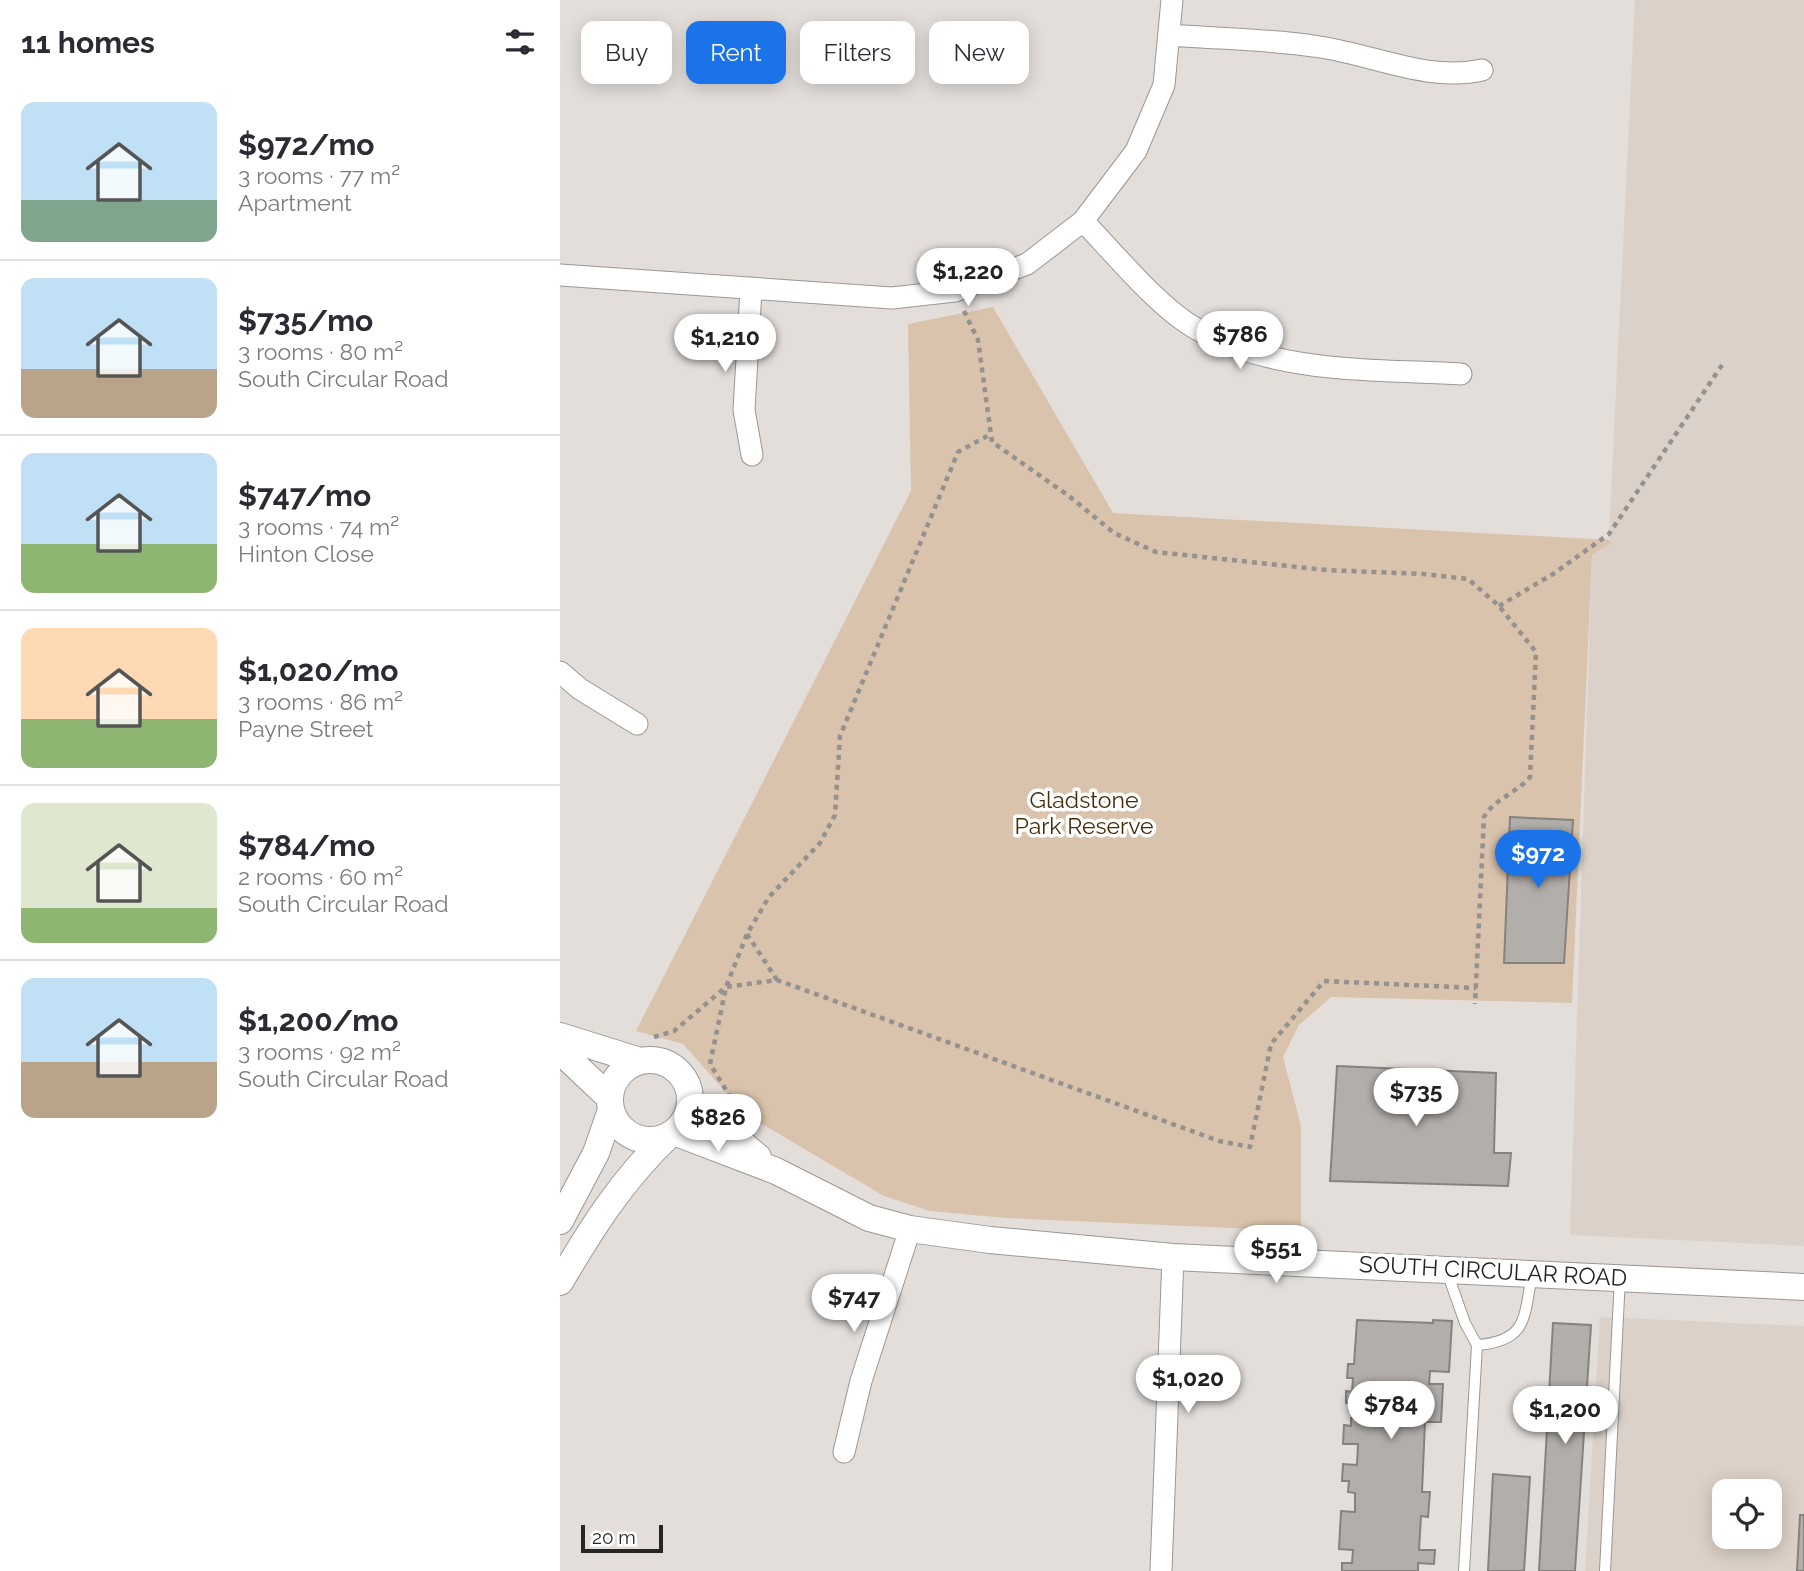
<!DOCTYPE html>
<html lang="en">
<head>
<meta charset="utf-8">
<style>
  :root { --surface:#fff; --page:#f2f2f3; --text:#2b2b33; --muted:#7c7c81; --line:#e1e1e2; --accent:#1a73e8 }
  body { margin:0; font-family:Raleway,sans-serif; background:var(--page); color:var(--text); height:100vh; display:flex; flex-direction:column; font-size:26px; white-space:nowrap }
  * { box-sizing:border-box; margin:0 }
  p { font-size:23px; color:var(--muted) }
  .icon { flex:none; width:38px; height:38px; fill:none; stroke:currentColor; stroke-width:2; stroke-linecap:round; stroke-linejoin:round }
  .map { position:relative; flex:1; overflow:hidden }
  .details { display:flex; flex-direction:column; background:var(--surface); width:560px }
  .details>* { flex:none }
  .top-card { position:absolute; left:21px; top:21px; width:665px; height:63px; display:flex; gap:14px }
  .tools { position:absolute; left:1152px; top:1479px; display:grid; gap:14px }
  .tools a { display:grid; place-items:center; width:70px; height:70px; border-radius:14px; background:var(--surface); box-shadow:0 4px 18px #0003; font-size:35px }
  .scale { position:absolute; left:21px; bottom:18px; width:82px; box-sizing:border-box; padding-left:7px; border:4px solid #262523; border-top:0; font-size:19px; line-height:24px; white-space:nowrap; color:#262523; -webkit-text-stroke:5px #fff; paint-order:stroke }
  .price { position:absolute; translate:-50% -60px; padding:0 16px; border-radius:24px; background:#fff; color:#222; font-size:23px; line-height:46px; filter:drop-shadow(0 2px 4px #0008) }
  .price::after { content:''; position:absolute; left:50%; top:42px; width:21px; height:16px; margin-left:-10px; background:inherit; clip-path:polygon(0 0,100% 0,50% 100%) }
  .price.current { background:var(--accent); color:#fff }
  ul { padding:0; list-style:none }
  li { display:flex; align-items:center; gap:21px; height:175px; padding:0 21px }
  li+li { border-top:2px solid var(--line) }
  li span { display:grid; place-items:center; flex:none; width:196px; height:140px; border-radius:14px; color:#555 }
  li>.icon { margin-inline-start:auto }
  span .icon { width:84px; height:84px; fill:#fffc; stroke-width:1 }
  li b { font-size:30px }
  h2 { display:flex; justify-content:space-between; align-items:center; height:84px; padding:0 21px; font-size:30px }
  .chip { padding:0 24px; border-radius:14px; background:var(--surface); box-shadow:0 4px 18px #0003; font-size:24px; line-height:63px }
  .chip.current { background:var(--accent); color:#fff }
  main { display:flex; flex:1; min-height:0 }
  .map>svg:first-child { display:block }
  .built { fill:#dbd1c8; fill-rule:evenodd }
  .green { fill:#d9c3ac }
  .building { fill:#b2aeaa; stroke:#86827e; stroke-width:2 }
  .lines { fill:none; stroke-linecap:round; stroke-linejoin:round }
  .service-casing { stroke:#9b9793; stroke-width:12 }
  .minor-casing { stroke:#9b9793; stroke-width:23 }
  .tertiary-casing { stroke:#9b9793; stroke-width:28 }
  .path { stroke:#94918e; stroke-width:4.5; stroke-dasharray:5 5; stroke-linecap:butt }
  .service { stroke:#fff; stroke-width:10 }
  .minor { stroke:#fff; stroke-width:21 }
  .tertiary { stroke:#fff; stroke-width:26 }
  .labels { text-anchor:middle; stroke-width:7; stroke-linejoin:round; paint-order:stroke }
  .park-label { font-size:23px; fill:#472c0a; stroke:#fff }
  .street-label { font-size:23px; fill:#262523; stroke:#fff }
</style>
</head>
<body>
<main>
<section class="details">
<h2>11 homes<svg class="icon" aria-label="filters" viewBox="0 0 24 24"><path d="M4 7h16M4 17h16"/><circle cx="9" cy="7" r="2"/><circle cx="15" cy="17" r="2"/></svg></h2>
<ul>
<li><span style="background:linear-gradient(#bfe0f5 70%,#7fa58c 0)"><svg class="icon" aria-label="home" viewBox="0 0 24 24"><path d="M3 11l9-7 9 7M6 9v11h12V9"/></svg></span><div><b>$972/mo</b><p>3 rooms · 77 m²</p><p>Apartment</p></div></li>
<li><span style="background:linear-gradient(#bfe0f5 65%,#b9a48a 0)"><svg class="icon" aria-label="home" viewBox="0 0 24 24"><path d="M3 11l9-7 9 7M6 9v11h12V9"/></svg></span><div><b>$735/mo</b><p>3 rooms · 80 m²</p><p>South Circular Road</p></div></li>
<li><span style="background:linear-gradient(#bfe0f5 65%,#8fb573 0)"><svg class="icon" aria-label="home" viewBox="0 0 24 24"><path d="M3 11l9-7 9 7M6 9v11h12V9"/></svg></span><div><b>$747/mo</b><p>3 rooms · 74 m²</p><p>Hinton Close</p></div></li>
<li><span style="background:linear-gradient(#ffd9b3 65%,#8fb573 0)"><svg class="icon" aria-label="home" viewBox="0 0 24 24"><path d="M3 11l9-7 9 7M6 9v11h12V9"/></svg></span><div><b>$1,020/mo</b><p>3 rooms · 86 m²</p><p>Payne Street</p></div></li>
<li><span style="background:linear-gradient(#dfe7d0 75%,#8fb573 0)"><svg class="icon" aria-label="home" viewBox="0 0 24 24"><path d="M3 11l9-7 9 7M6 9v11h12V9"/></svg></span><div><b>$784/mo</b><p>2 rooms · 60 m²</p><p>South Circular Road</p></div></li>
<li><span style="background:linear-gradient(#bfe0f5 60%,#b9a48a 0)"><svg class="icon" aria-label="home" viewBox="0 0 24 24"><path d="M3 11l9-7 9 7M6 9v11h12V9"/></svg></span><div><b>$1,200/mo</b><p>3 rooms · 92 m²</p><p>South Circular Road</p></div></li>
</ul>
</section>
<div class="map">
<svg width="1244" height="1571" viewBox="0 0 1244 1571">
  <rect width="100%" height="100%" fill="#e3deda"/>
  <path class="built" d="M1075,0H1244V1246L1010,1235L1032,555L1051,543L1049,534Z
    M1040,1317L1244,1326V1571H1025ZM1164,1491H1209V1536H1164Z"/>
  <path class="green" d="M433,307L553,513L1050,540L1051,543L1032,555L1012,1003L771,997L739,1025L723,1057L741,1126V1231L446,1218L370,1211L324,1196L185,1114L123,1044L76,1031L351,491L348,324Z"/>
  <path class="building" d="M950,817L1013,820L1004,963H944Z
    M777,1066L936,1073L934,1153H951L948,1186L770,1181Z
    M797,1320L873,1323V1320L892,1321L889,1372L870,1371L869,1384H883L881,1422H865L862,1492H870L868,1517L861,1516L859,1550H875L874,1564L858,1563V1571H782V1563H792L793,1550L779,1549L781,1511L795,1512V1493L788,1492L789,1481H782L783,1464L797,1465L798,1444H783L784,1425L791,1426V1418H799V1411L791,1410V1404L786,1403V1391L792,1392L793,1378H787L788,1364H794Z
    M993,1323L1031,1325L1015,1571H979Z
    M933,1474L970,1477L964,1571H928Z
    M1240,1515H1244V1571H1237Z"/>
  <g class="lines">
    <g class="service-casing">
      <path id="service" d="M887,1272L905,1323L917,1345C968,1341 964,1317 972,1274
        M904,1571L917,1345
        M1045,1571L1060,1278"/>
    </g>
    <g class="minor-casing">
      <path id="minor" d="M610,35C660,39 711,39 760,47C814,55 868,82 922,70
        M523,221C554,253 598,307 635,328C714,374 812,369 901,374
        M0,275L332,298L395,291L467,264L523,221L576,151L604,85L612,0
        M191,290L184,410L192,455
        M0,672L20,689L77,724
        M284,1452L301,1381L350,1229
        M601,1571L613,1257"/>
    </g>
    <g class="tertiary-casing">
      <path id="tertiary" d="M0,1036L80,1061
        M0,1051L50,1098
        M50 1100a40 40 0 1 1 80 0a40 40 0 1 1-80 0Z
        M130,1101L198,1157
        M114,1132L216,1171L309,1218L350,1229L430,1240L613,1257L1244,1287
        M0,1221L36,1153L51,1110
        M0,1282C33,1226 62,1180 109,1135"/>
    </g>
    <path class="path" d="M404,311L418,340L432,442L509,496L554,533L596,552L766,570L863,574L908,579L939,606L976,652L970,777C957,793 934,799 924,817L915,1004
      M939,606L993,574L1049,534L1162,365
      M187,934L217,980
      M94,1037L114,1031L166,987L217,980L659,1141L690,1147L711,1044L764,981L916,988
      M171,1098L150,1064L166,987L187,934L209,897L260,843L275,815L280,736L398,452L431,434"/>
    <use href="#service" class="service"/>
    <use href="#minor" class="minor"/>
    <use href="#tertiary" class="tertiary"/>
  </g>
  <g class="labels">
    <g class="park-label">
      <text x="524" y="808">Gladstone<tspan x="524" dy="26">Park Reserve</tspan></text>
    </g>
    <g class="street-label">
      <text transform="translate(933 1271) rotate(3)" y="8">SOUTH CIRCULAR ROAD</text>
    </g>
  </g>
</svg>
<div class="tools">
<a><svg class="icon" aria-label="locate" viewBox="0 0 24 24"><circle cx="12" cy="12" r="6"/><path d="M12 2v4M12 18v4M2 12h4M18 12h4"/></svg></a>
</div>
<div class="scale">20 m</div>
<b class="price" style="left:408px;top:308px">$1,220</b>
<b class="price" style="left:680px;top:371px">$786</b>
<b class="price" style="left:165px;top:374px">$1,210</b>
<b class="price current" style="left:978px;top:890px">$972</b>
<b class="price" style="left:856px;top:1128px">$735</b>
<b class="price" style="left:158px;top:1154px">$826</b>
<b class="price" style="left:716px;top:1285px">$551</b>
<b class="price" style="left:294px;top:1334px">$747</b>
<b class="price" style="left:628px;top:1415px">$1,020</b>
<b class="price" style="left:831px;top:1441px">$784</b>
<b class="price" style="left:1005px;top:1446px">$1,200</b>
<div class="top-card">
<a class="chip">Buy</a>
<a class="chip current">Rent</a>
<a class="chip">Filters</a>
<a class="chip">New</a>
</div>
</div>
</main>
</body>
</html>
